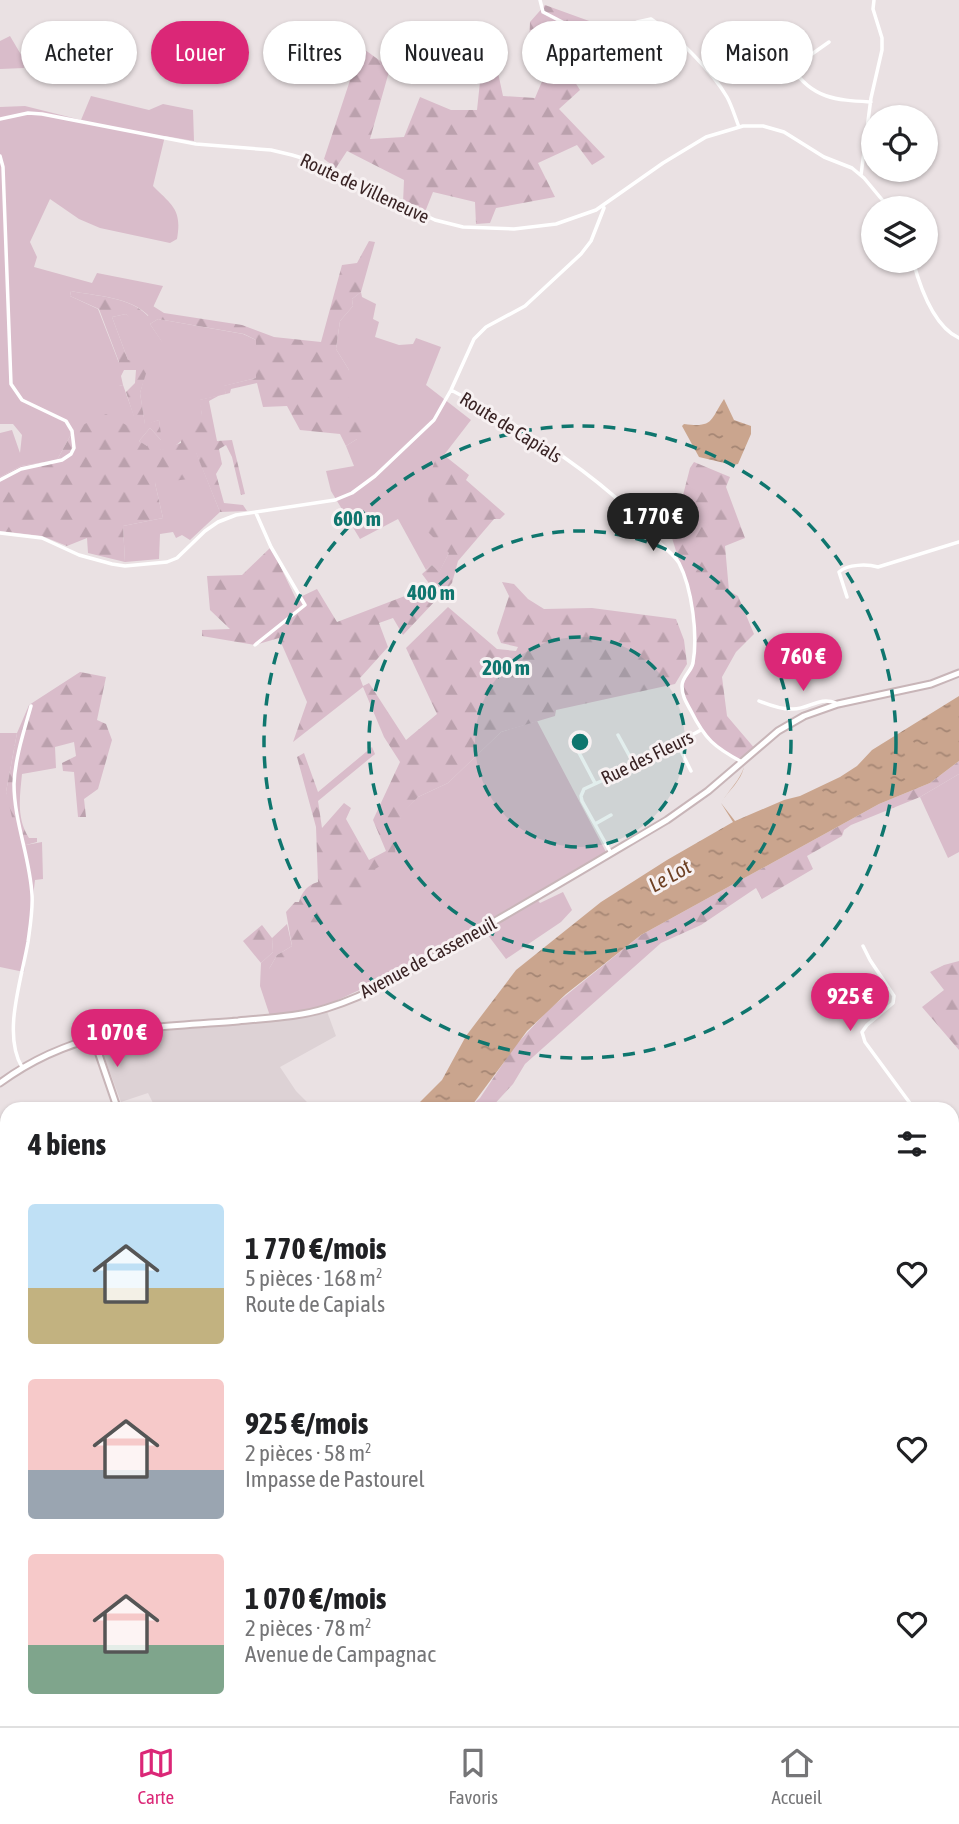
<!DOCTYPE html>
<html lang="fr">
<head>
<meta charset="utf-8">
<style>
  :root { --surface:#fff; --page:#f2f2f2; --text:#202124; --muted:#757577; --line:#e0e0e0; --accent:#db2777 }
  body { margin:0; font-family:"Asap Condensed",sans-serif; background:var(--page); color:var(--text); height:100vh; display:flex; flex-direction:column; font-size:26px; white-space:nowrap }
  * { box-sizing:border-box; margin:0 }
  p { font-size:23px; color:var(--muted) }
  .icon { flex:none; width:38px; height:38px; fill:none; stroke:currentColor; stroke-width:2; stroke-linecap:round; stroke-linejoin:round }
  .map { position:relative; flex:1; overflow:hidden }
  .panel { position:absolute; left:0px; top:1102px; width:959px; height:625px; display:flex; flex-direction:column; background:var(--surface); border-radius:21px 21px 0 0; box-shadow:0 2px 5px #0004 }
  .panel>* { flex:none }
  .hud { position:absolute; left:21px; top:21px; width:917px; height:63px; display:flex; gap:14px }
  .fabs { position:absolute; left:861px; top:105px; display:grid; gap:14px }
  .fabs a { display:grid; place-items:center; width:77px; height:77px; border-radius:50%; background:var(--surface); box-shadow:0 2px 5px #0004; font-size:35px }
  .price { position:absolute; translate:-50% -60px; padding:0 16px; border-radius:24px; background:var(--accent); color:#fff; font-size:23px; line-height:46px; filter:drop-shadow(0 2px 4px #0008) }
  .price::after { content:''; position:absolute; left:50%; top:42px; width:21px; height:16px; margin-left:-10px; background:inherit; clip-path:polygon(0 0,100% 0,50% 100%) }
  .price.current { background:#222; color:#fff }
  ul { padding:0; list-style:none }
  li { display:flex; align-items:center; gap:21px; height:175px; padding:0 28px }
  li span { display:grid; place-items:center; flex:none; width:196px; height:140px; border-radius:7px; color:#555 }
  li>.icon { margin-inline-start:auto }
  span .icon { width:84px; height:84px; fill:#fffc; stroke-width:1 }
  li b { font-size:30px }
  h2 { display:flex; justify-content:space-between; align-items:center; height:84px; padding:0 28px; font-size:30px }
  .chip { padding:0 24px; border-radius:32px; background:var(--surface); box-shadow:0 2px 5px #0004; font-size:24px; line-height:63px }
  .chip.current { background:var(--accent); color:#fff }
  .dock { display:flex; justify-content:space-around; align-items:center; height:98px; border-top:2px solid var(--line); background:var(--surface); font-size:19px; color:var(--muted) }
  .dock a { display:grid; justify-items:center; gap:4px }
  .dock .current { color:var(--accent) }
  .map>svg:first-child { display:block }
  .built { fill:#ddd2d5 }
  .grass { fill:#d9bcca }
  .forest { fill:url(#forest-firs) }
  .water { fill:url(#water-ripples) }
  .lines { fill:none; stroke-linecap:round; stroke-linejoin:round }
  .secondary-casing { stroke:#c8b5b8; stroke-width:9 }
  .street { stroke:#fff; stroke-width:3.5 }
  .secondary { stroke:#fff; stroke-width:5 }
  .ring { fill:none; stroke:#0f766e; stroke-width:3.5; stroke-dasharray:12 9 }
  .labels { text-anchor:middle; stroke-width:6; stroke-linejoin:round; paint-order:stroke }
  .street-label { font-size:19px; fill:#392324; stroke:#f7f1f2 }
  .water-label { font-size:21px; font-style:italic; fill:#6e4124; stroke:#f7f1f2 }
  .centre { fill:#0f766e; stroke:#f7f1f2; stroke-width:3.5 }
  .ring-label { font-size:21px; text-anchor:middle; font-weight:bold; fill:#0f766e; stroke:#f7f1f2; stroke-width:6; stroke-linejoin:round; paint-order:stroke }
</style>
</head>
<body>
<div class="map">
<svg width="959" height="1726" viewBox="0 0 959 1726">
  <defs>
    <pattern id="forest-firs" width="22" height="20" patternUnits="userSpaceOnUse" patternTransform="scale(1.75)"><rect width="22" height="20" fill="#d9bcca"/><path d="M5 1l3.5 6h-7zM16 11l3.5 6h-7z" fill="#bba1ad"/></pattern>
    <pattern id="water-ripples" width="26" height="14" patternUnits="userSpaceOnUse" patternTransform="scale(1.75)"><rect width="26" height="14" fill="#caa58e"/><path d="M2 4q2-2 4 0t4 0M15 11q2-2 4 0t4 0" fill="none" stroke="#a58674"/></pattern>
  </defs>
  <rect width="100%" height="100%" fill="#eae1e3"/>
  <path class="built" d="M325,1006L336,1036L280,1067L296,1091L310,1105L301,1110L156,1109L148,1093L121,1102L98,1040Z"/>
  <path class="grass" d="M10,36L23,58L24,68L0,69V41Z
    M91,96L149,110L163,104L193,110L194,141L165,136L153,186C173,206 182,210 177,239L170,243L100,228L79,219L50,199L30,242L37,257L34,267L92,283L97,273L163,286L149,316C131,297 96,296 71,291L70,296L98,309L119,363V386L123,385L138,427L74,429L57,460L21,466L0,477V433L12,430L20,453L22,435L13,424H0V107L25,106L81,120Z
    M361,292L362,297L376,304L373,319L379,322L375,337L399,345L413,344L416,338L441,347L426,385L471,420L444,455L440,453L432,512L449,553L439,573L432,565L426,570L398,519L360,539L331,491L326,471L354,466L346,446L357,439L339,383L349,370L336,349L340,321L353,306L352,299Z
    M126,314L162,342L150,324L158,319L243,334L256,340V378L224,386L226,394L200,400L202,415C185,438 170,464 139,441L150,428L161,440L159,420L145,425L140,393L147,367L128,360L112,317Z
    M196,452L220,512L190,540L182,535L176,538L173,532L160,534L159,559L125,562L123,526L163,518L155,483Z
    M537,721L606,852L534,896L540,903L563,892L572,910L561,922L506,959L481,926L411,966L325,1006L270,1016L260,986L261,963L273,952L272,938L287,924L292,946L277,955L269,969L374,870L393,841L402,813L418,797L448,783L501,732Z
    M0,733H17L6,792L26,845L42,842L43,879L35,880L24,972L0,967Z
    M959,774V852L948,858L920,797Z"/>
  <path class="forest" d="M545,5L603,26L610,39L587,65L529,47L530,22Z
    M361,47L390,68L370,139L404,137L420,97L451,110H477L482,63L497,68L503,96L535,98L543,79H573L580,90L559,109L605,157L592,165L577,145L538,163L555,197L496,208L490,223L476,224L475,202L433,192L425,212L403,203L404,180L347,151L336,168L324,159Z
    M369,241L375,242L361,292L352,299L353,306L340,321L336,349L349,370L348,379L340,383L373,436L357,439L346,446L340,434L300,430L287,406L263,407L257,383L231,389L230,393L226,394L223,386L256,378V340L244,334L158,319L150,324L163,343L158,345L126,314L112,317L128,360L141,359L148,367L140,393L145,424L159,420L162,441L150,428L139,441L147,446L150,439L161,450L181,443L180,418L202,415L199,400L220,395L209,401L217,441L232,440L245,494L241,495L232,457L226,445L219,449L222,464L216,474L224,503L243,505L247,511L220,512L196,453L185,462L189,479L155,483L163,518L123,526L125,562L88,553L87,538L67,546L42,536L0,531V477L21,466L57,460L74,429L106,414L130,427H137L126,392L135,383L136,370H124L121,376L123,385L119,386L111,372L119,362L99,309L70,296L71,291C95,296 131,297 148,316L153,306L164,313L242,325L274,337L321,342L342,265L357,263Z
    M440,452L469,475L466,480L505,514L500,519H494L458,561L452,583L403,635L393,618L379,623L388,647L360,678L363,686L369,683L406,740L437,714L406,648L448,607L497,649L516,651L518,647L501,643L497,633L509,596L502,582L514,584L528,599L544,609L592,608L676,619L684,640L687,664L675,684L556,710L555,716L501,732L448,783L418,797L403,813L400,820L406,829L394,841L396,857L375,869L379,878L277,973L269,969L277,955L292,946L286,912L295,902H299C302,891 308,885 318,882L316,827L297,757L304,753L318,792L372,747L375,754L318,801L322,828L344,803L351,808L346,819L369,860L386,851L373,820L400,762L384,737L363,687L293,742L307,702L279,638L255,645L202,636V630L230,629L210,610L207,576L242,575L271,547L296,599L317,589L337,622L431,586L422,574L432,565L439,572L449,553L419,523L426,512H431C424,496 430,467 440,452Z
    M694,462L730,477L726,487L745,538L725,546L729,591L738,596L754,634L736,652L722,677L727,716L756,750L742,762L709,741L682,695V681L693,665L694,635L689,593L672,538L690,468Z
    M80,672L106,677L97,720L106,724L112,740L98,789L84,799L86,817H78L74,772L63,771L62,763L76,756L74,742L55,747L56,768L22,774C20,796 16,818 29,838H37V842L26,845L21,835L16,834L6,792L17,733L29,705Z
    M959,761V774L920,797L851,825L844,830L842,836L807,856L813,869L762,899L756,888L701,925L661,943L525,1064L513,1084L490,1109L466,1110L480,1098L514,1047L549,1009L641,935L879,804L930,783Z
    M262,925L272,938L273,952L261,963L243,941Z
    M959,961V1050L922,1007L944,990L930,972L944,965Z"/>
  <path class="water" d="M724,399L734,420L751,426V434L738,464L733,465L699,457L682,426L684,424C714,428 710,420 724,399Z
    M959,696V761L930,783L879,804L641,935L566,994L527,1031L470,1108L413,1109L442,1080L466,1036L516,970L601,902L667,860L733,822L721,803C729,790 740,780 744,767C741,781 729,790 721,803L735,821L784,800L800,796L840,777L857,766L872,750Z"/>
  <g class="lines">
    <g class="secondary-casing">
      <path id="secondary" d="M93,1037L118,1110
        M0,1083C76,1027 148,1028 238,1021C267,1018 299,1017 327,1008C378,992 423,963 469,936C536,898 601,859 667,820L708,791L778,731L804,716L838,704L931,684L959,673
        M952,1538L959,1536
        M0,1692L7,1679
        M675,1726L682,1720"/>
    </g>
    <path class="street" d="M540,0L543,12L593,38L605,37L637,22L651,19C676,35 712,71 727,97C732,106 735,117 739,127
      M829,42L792,68C813,99 836,100 871,102
      M0,119L28,113L42,114L196,144L271,150L292,155L312,161L435,220L463,227L514,229L556,224L596,210L663,163L706,137L743,126H763L784,132L824,157L852,168L864,178L889,208
      M0,156L3,167L11,384L22,400L66,421L72,431L74,448L71,454L62,460L21,469L0,480
      M861,175L871,98L882,50V38L873,9L874,0
      M913,261C920,287 933,326 959,338
      M451,390C523,427 610,481 661,544C667,550 675,556 679,563C692,588 698,635 693,663C691,672 682,677 682,686C682,696 686,702 691,711C705,739 714,747 742,762
      M0,533L42,538L79,555L112,564L125,566L167,562L177,558L205,531L218,522L236,515L335,500L352,493L375,476L434,420L451,390L474,339L486,327L525,306L581,254L591,241L604,208
      M847,597L839,572C848,564 867,564 878,567L959,542
      M255,645L305,605L271,547L256,513
      M759,701C769,705 782,710 793,709C810,709 819,696 836,703
      M618,735L635,766
      M677,743L691,771
      M576,747L595,783
      M595,824L611,815
      M611,853L582,801L581,796L584,789L638,764L701,730
      M863,946L870,960L894,996L893,1003L867,1025L862,1032L865,1042L915,1110
      M22,1067C2,1034 22,978 28,942C30,927 33,910 32,895C30,857 14,822 14,784C15,758 24,731 31,706
      M952,1159L957,1165
      M953,1538L959,1520
      M952,1549L959,1558
      M475,1720L481,1726
      M455,1726L459,1720"/>
    <use href="#secondary" class="secondary"/>
  </g>
  <circle cx="580" cy="742" r="105" fill="#0f766e" fill-opacity=".12"/>
  <g class="ring">
    <circle cx="580" cy="742" r="105"/>
    <circle cx="580" cy="742" r="211"/>
    <circle cx="580" cy="742" r="316"/>
  </g>
  <g class="labels">
    <g class="street-label">
      <text transform="translate(365 188) rotate(25)" y="7">Route de Villeneuve</text>
      <text transform="translate(511 427) rotate(32)" y="7">Route de Capials</text>
      <text transform="translate(647 757) rotate(-26)" y="7">Rue des Fleurs</text>
      <text transform="translate(428 957) rotate(-28)" y="7">Avenue de Casseneuil</text>
    </g>
    <g class="water-label">
      <text transform="translate(670 876) rotate(-29)" y="7">Le Lot</text>
    </g>
  </g>
  <circle cx="580" cy="742" r="10" class="centre"/>
  <g class="ring-label">
    <text x="357" y="526">600 m</text>
    <text x="431" y="600">400 m</text>
    <text x="506" y="675">200 m</text>
  </g>
</svg>
<div class="fabs">
<a><svg class="icon" aria-label="locate" viewBox="0 0 24 24"><circle cx="12" cy="12" r="6"/><path d="M12 2v4M12 18v4M2 12h4M18 12h4"/></svg></a>
<a><svg class="icon" aria-label="layers" viewBox="0 0 24 24"><path d="M12 4l9 5-9 5-9-5zM3 14l9 5 9-5"/></svg></a>
</div>
<b class="price current" style="left:653px;top:553px">1 770 €</b>
<b class="price" style="left:803px;top:693px">760 €</b>
<b class="price" style="left:850px;top:1033px">925 €</b>
<b class="price" style="left:117px;top:1069px">1 070 €</b>
<div class="hud">
<a class="chip">Acheter</a>
<a class="chip current">Louer</a>
<a class="chip">Filtres</a>
<a class="chip">Nouveau</a>
<a class="chip">Appartement</a>
<a class="chip">Maison</a>
</div>
<section class="panel">
<h2>4 biens<svg class="icon" aria-label="filters" viewBox="0 0 24 24"><path d="M4 7h16M4 17h16"/><circle cx="9" cy="7" r="2"/><circle cx="15" cy="17" r="2"/></svg></h2>
<ul>
<li><span style="background:linear-gradient(#bfe0f5 60%,#c2b280 0)"><svg class="icon" aria-label="home" viewBox="0 0 24 24"><path d="M3 11l9-7 9 7M6 9v11h12V9"/></svg></span><div><b>1 770 €/mois</b><p>5 pièces · 168 m²</p><p>Route de Capials</p></div><svg class="icon" aria-label="heart" viewBox="0 0 24 24"><path d="M12 20l-8-8c-3-5 5-10 8-4 3-6 11-1 8 4z"/></svg></li>
<li><span style="background:linear-gradient(#f6c9c9 65%,#9aa5b1 0)"><svg class="icon" aria-label="home" viewBox="0 0 24 24"><path d="M3 11l9-7 9 7M6 9v11h12V9"/></svg></span><div><b>925 €/mois</b><p>2 pièces · 58 m²</p><p>Impasse de Pastourel</p></div><svg class="icon" aria-label="heart" viewBox="0 0 24 24"><path d="M12 20l-8-8c-3-5 5-10 8-4 3-6 11-1 8 4z"/></svg></li>
<li><span style="background:linear-gradient(#f6c9c9 65%,#7fa58c 0)"><svg class="icon" aria-label="home" viewBox="0 0 24 24"><path d="M3 11l9-7 9 7M6 9v11h12V9"/></svg></span><div><b>1 070 €/mois</b><p>2 pièces · 78 m²</p><p>Avenue de Campagnac</p></div><svg class="icon" aria-label="heart" viewBox="0 0 24 24"><path d="M12 20l-8-8c-3-5 5-10 8-4 3-6 11-1 8 4z"/></svg></li>
</ul>
</section>
</div>
<nav class="dock">
<a class="current"><svg class="icon" aria-label="map" viewBox="0 0 24 24"><path d="M3 6l6-2 6 2 6-2v14l-6 2-6-2-6 2zM9 4v14M15 6v14"/></svg>Carte</a>
<a><svg class="icon" aria-label="saved" viewBox="0 0 24 24"><path d="M7 4h10v16l-5-4-5 4z"/></svg>Favoris</a>
<a><svg class="icon" aria-label="home" viewBox="0 0 24 24"><path d="M3 11l9-7 9 7M6 9v11h12V9"/></svg>Accueil</a>
</nav>
</body>
</html>
